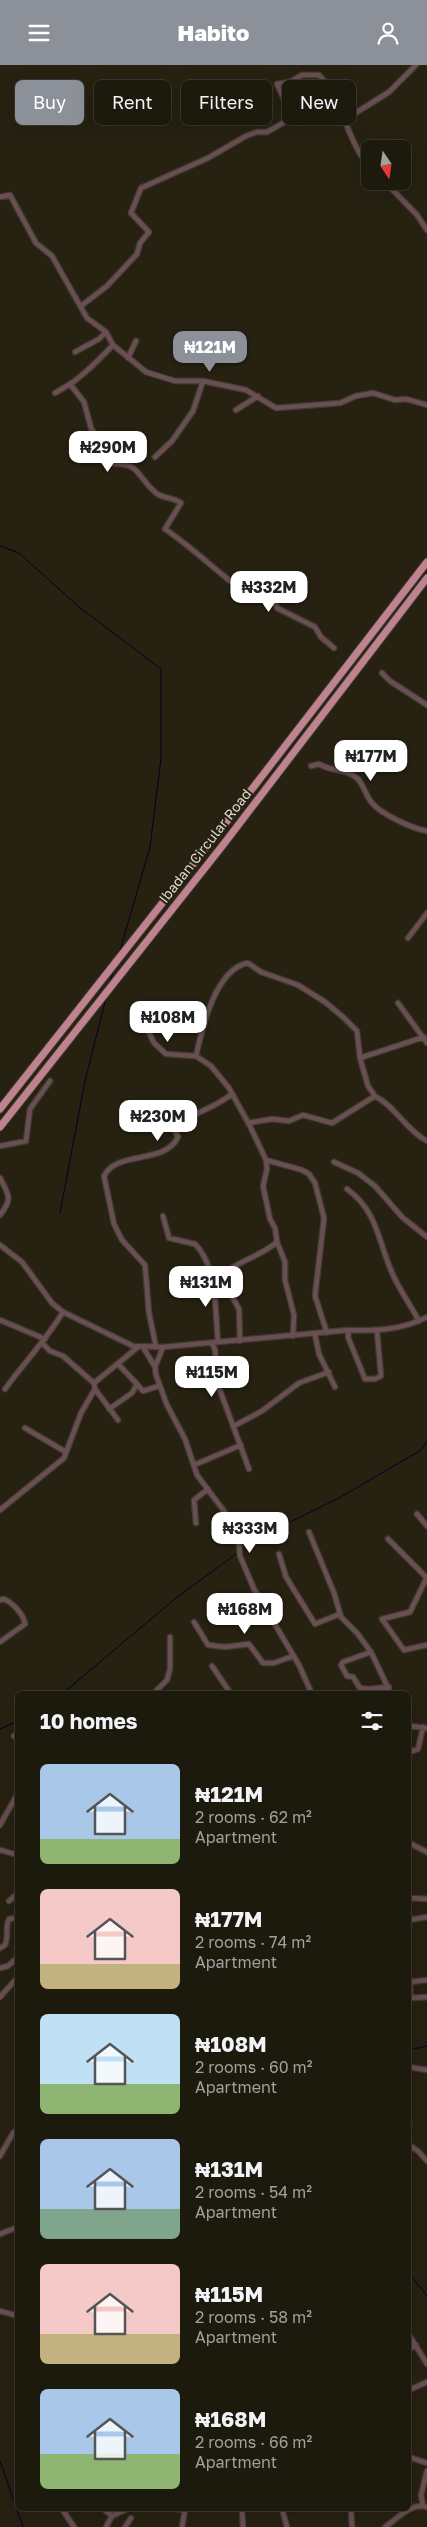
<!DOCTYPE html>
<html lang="en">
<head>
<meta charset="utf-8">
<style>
  :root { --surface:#1c190d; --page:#252216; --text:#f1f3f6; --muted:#a0a09d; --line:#3a382e; --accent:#8c9099 }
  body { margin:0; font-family:"Golos Text",sans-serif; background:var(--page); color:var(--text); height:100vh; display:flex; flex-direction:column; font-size:19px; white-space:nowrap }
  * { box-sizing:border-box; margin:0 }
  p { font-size:16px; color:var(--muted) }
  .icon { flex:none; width:28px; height:28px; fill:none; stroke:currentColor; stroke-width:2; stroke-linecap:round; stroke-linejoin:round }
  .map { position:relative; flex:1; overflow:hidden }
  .side { position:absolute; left:15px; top:1626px; width:396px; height:820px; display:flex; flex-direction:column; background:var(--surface); border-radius:8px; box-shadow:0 5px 20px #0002,0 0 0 1px var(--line) }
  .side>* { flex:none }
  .guide { position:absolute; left:15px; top:15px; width:398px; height:45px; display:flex; gap:10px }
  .needle { width:32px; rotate:167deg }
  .tools { position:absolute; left:361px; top:75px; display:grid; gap:10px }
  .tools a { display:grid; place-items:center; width:50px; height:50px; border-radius:8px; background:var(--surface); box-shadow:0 5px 20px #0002,0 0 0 1px var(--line); font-size:25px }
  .price { position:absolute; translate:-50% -42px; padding:0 11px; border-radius:10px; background:#fff; color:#222; font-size:16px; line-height:32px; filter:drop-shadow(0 1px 2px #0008) }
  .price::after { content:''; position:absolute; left:50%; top:30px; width:15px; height:11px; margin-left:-8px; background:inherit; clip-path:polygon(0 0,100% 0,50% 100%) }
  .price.active { background:var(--accent); color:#fff }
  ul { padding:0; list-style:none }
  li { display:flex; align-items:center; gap:15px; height:125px; padding:0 25px }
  li span { display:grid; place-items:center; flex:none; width:140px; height:100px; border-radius:8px; color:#555 }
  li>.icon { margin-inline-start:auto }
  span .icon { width:60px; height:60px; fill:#fffc; stroke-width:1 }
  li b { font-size:21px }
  h2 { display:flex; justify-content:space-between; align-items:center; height:60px; padding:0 25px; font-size:21px }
  .tag { padding:0 18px; border-radius:8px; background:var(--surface); box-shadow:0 5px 20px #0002,0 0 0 1px var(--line); font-size:18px; line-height:45px }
  .tag.active { background:var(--accent); color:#fff }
  header { display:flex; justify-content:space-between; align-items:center; height:65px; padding:0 25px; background:var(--accent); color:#fff; font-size:22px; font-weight:800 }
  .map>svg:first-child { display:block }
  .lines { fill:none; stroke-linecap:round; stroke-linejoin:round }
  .stream { stroke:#000228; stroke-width:1 }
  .minor-casing { stroke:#403b2c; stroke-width:7 }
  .trunk-casing { stroke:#403b2c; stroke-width:9 }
  .minor { stroke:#694e54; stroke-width:4.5 }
  .trunk { stroke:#be8290; stroke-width:7 }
  .labels { text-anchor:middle; stroke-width:4; stroke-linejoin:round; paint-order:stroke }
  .street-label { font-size:14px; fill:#dddad0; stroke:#262111 }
</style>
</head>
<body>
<header><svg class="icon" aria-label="menu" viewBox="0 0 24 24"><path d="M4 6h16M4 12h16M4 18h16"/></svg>Habito<svg class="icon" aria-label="person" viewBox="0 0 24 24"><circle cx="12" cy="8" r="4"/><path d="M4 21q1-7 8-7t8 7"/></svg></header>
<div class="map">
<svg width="427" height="2462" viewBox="0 0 427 2462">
  <rect width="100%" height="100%" fill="#262111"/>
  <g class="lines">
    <path class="stream" d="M0,481L19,488L79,542L161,604V693L150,782L119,889
      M110,917L114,904
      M60,1148L85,1016L106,933
      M242,1485L258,1473L339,1433L421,1385L427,1376
      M62,1629L176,1533L239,1487
      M0,1664L18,1656
      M409,1985L427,1981
      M409,2208L427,2231
      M0,2396L23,2462"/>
    <g class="minor-casing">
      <path id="minor" d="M346,54L389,27L416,0
        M384,116L417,150L427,165
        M0,132L10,130L36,178L52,191L87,253L106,267L113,280L146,307L175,316H203L246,325L276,343L340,338L356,331L373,328L395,335L406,334L427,340
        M81,241L107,221L137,189L140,178L149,167L131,148L141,123L208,93L246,71L257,67H267L283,58L289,45L277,19L290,17L302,10H319C344,36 346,76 370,102
        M113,280C99,294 87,308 70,319L84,337L91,363L101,379L106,398C144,399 132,407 156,428C163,434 174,432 181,438L165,464C193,483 216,506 243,526L256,521L272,526L277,543L315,562L321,572L334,583
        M75,287L99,274L106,267
        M128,293L136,276
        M55,328L70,319
        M236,345L258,331
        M155,392L172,376L193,346L203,316
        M382,608L390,616L427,640
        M311,701L319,699C332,707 346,703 358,714C364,721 366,731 372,738C381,749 413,764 427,766
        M408,873L427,848
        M398,938L427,978
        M145,959L154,978L166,989L196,991L211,1001L229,1023L250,1061L266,1095L267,1104L263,1121L270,1154L275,1163L277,1177L285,1197V1215L294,1250L293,1271
        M196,991C202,964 215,904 248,898L261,907L298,920L325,937L343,952L357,966L360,993
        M375,1031C396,1042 406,1065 427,1076
        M248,1058L272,1054L289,1056L303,1050L332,1058L375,1031L368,1021L360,993L424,972
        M0,1081L26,1076L30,1044L50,1016
        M266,1095L302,1105L309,1109L315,1118L324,1153L315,1231L327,1268
        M334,1097L358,1108L375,1121L402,1152L427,1172
        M0,1113C9,1130 13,1134 0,1150
        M347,1124C379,1147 378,1179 394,1212C401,1227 411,1241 419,1256
        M163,1151L169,1173L195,1179C218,1202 215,1247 218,1277
        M0,1180L22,1197L52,1238L63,1247L133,1281L163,1282L349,1265C376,1266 402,1265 427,1252
        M0,1255L45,1274
        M349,1265L348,1272L365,1314H375L381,1311L377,1266
        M315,1270L319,1289L335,1322
        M240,1276L239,1244L225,1219L224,1208C240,1196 264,1189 277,1177
        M42,1278L50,1286L63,1291L94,1318L95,1324L118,1355
        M212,1278L215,1285L218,1320L249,1404
        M143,1282L155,1302
        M156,1282L149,1248L145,1200L122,1175L114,1159L104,1111C117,1085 165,1100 178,1072L174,1063L176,1059C194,1048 215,1043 232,1029
        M163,1282L155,1302L156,1310L167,1340L185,1374L197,1410L230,1454L239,1479L240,1491L254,1524L299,1600L312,1629
        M118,1299L137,1319
        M94,1318L138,1282
        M5,1324C24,1298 46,1275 63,1247
        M109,1344L132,1328L137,1319L143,1326L159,1321
        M234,1361L262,1346L299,1318L329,1307
        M25,1363L66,1387
        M194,1400L241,1380
        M0,1445L64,1393L81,1348L95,1324
        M417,1449L427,1461
        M196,1458L194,1435L208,1424
        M309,1467L334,1528L341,1552L357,1568L371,1587L391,1629
        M388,1474L426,1512
        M279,1489L286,1512L315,1559L340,1549
        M427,1512L410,1547L382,1554L404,1585L427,1580
        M0,1535L4,1534C13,1538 24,1550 25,1559L0,1577
        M194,1557L208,1580L225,1582L249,1579L263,1598H274L293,1591
        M212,1601L231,1629
        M369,1624L389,1622
        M153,1629L167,1615L170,1604V1572
        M260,1629H271
        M370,1629L369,1624L360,1623L353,1612L347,1611L341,1600L343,1597L371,1587
        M409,1661L427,1663
        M14,1671L18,1674
        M409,1687L418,1684L423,1662
        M0,1760L18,1728
        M409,1778L427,1787
        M0,1785L18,1790
        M409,1833L427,1834
        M9,1836L18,1828
        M409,1855L427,1852
        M0,1883L5,1880C9,1872 5,1862 9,1854L18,1853
        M0,1903L8,1901L18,1892
        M409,1917L427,1915
        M410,1917V1933L427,1932
        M0,1932L18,1912
        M409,2002L427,2005
        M409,2061V2058
        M409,2080L418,2086L427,2096
        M0,2091L13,2068L18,2065
        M0,2169L18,2162
        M0,2246L18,2251
        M409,2270L427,2299
        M409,2284L416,2280
        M409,2325L427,2317
        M409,2392L427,2398
        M423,2441L421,2430L427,2406
        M62,2444L74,2462
        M104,2444L112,2451L127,2444
        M177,2444L185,2445
        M242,2444L243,2462
        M282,2444L287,2462
        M351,2444L352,2462
        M106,2462L112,2451
        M125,2462L131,2453
        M182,2462L185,2444
        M385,2462C397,2454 411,2437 427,2442"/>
    </g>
    <g class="trunk-casing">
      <path id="trunk" d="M0,1044L242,737L427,497
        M0,1062L223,780L427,513"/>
    </g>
    <use href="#minor" class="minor"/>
    <use href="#trunk" class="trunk"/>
  </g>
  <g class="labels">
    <g class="street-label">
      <text transform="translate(205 781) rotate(-52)" y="5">Ibadan Circular Road</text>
    </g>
  </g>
</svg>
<div class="tools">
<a><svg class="needle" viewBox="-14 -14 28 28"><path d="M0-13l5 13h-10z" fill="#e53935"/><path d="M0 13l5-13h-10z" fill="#a0a09d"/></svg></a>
</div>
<b class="price active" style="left:210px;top:308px">₦121M</b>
<b class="price" style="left:108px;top:408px">₦290M</b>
<b class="price" style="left:269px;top:548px">₦332M</b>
<b class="price" style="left:371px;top:717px">₦177M</b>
<b class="price" style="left:168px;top:978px">₦108M</b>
<b class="price" style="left:158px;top:1077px">₦230M</b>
<b class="price" style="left:206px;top:1243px">₦131M</b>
<b class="price" style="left:212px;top:1333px">₦115M</b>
<b class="price" style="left:250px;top:1489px">₦333M</b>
<b class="price" style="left:245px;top:1570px">₦168M</b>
<div class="guide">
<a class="tag active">Buy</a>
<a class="tag">Rent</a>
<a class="tag">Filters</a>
<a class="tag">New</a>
</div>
<section class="side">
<h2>10 homes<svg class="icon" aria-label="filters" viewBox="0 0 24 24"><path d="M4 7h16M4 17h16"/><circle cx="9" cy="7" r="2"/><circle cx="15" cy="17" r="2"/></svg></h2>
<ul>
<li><span style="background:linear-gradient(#a9c7e8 75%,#8fb573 0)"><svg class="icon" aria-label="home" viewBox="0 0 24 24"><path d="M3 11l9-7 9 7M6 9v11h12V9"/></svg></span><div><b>₦121M</b><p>2 rooms · 62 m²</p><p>Apartment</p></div></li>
<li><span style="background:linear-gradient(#f6c9c9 75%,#c2b280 0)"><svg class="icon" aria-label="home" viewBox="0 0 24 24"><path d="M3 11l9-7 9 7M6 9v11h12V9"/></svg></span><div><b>₦177M</b><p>2 rooms · 74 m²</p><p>Apartment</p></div></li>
<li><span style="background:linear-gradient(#bfe0f5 70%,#8fb573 0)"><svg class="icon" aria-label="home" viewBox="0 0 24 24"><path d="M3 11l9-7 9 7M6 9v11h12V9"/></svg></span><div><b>₦108M</b><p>2 rooms · 60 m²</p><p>Apartment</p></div></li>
<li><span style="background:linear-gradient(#a9c7e8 70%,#7fa58c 0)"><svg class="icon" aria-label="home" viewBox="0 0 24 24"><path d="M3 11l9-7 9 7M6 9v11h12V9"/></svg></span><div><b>₦131M</b><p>2 rooms · 54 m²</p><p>Apartment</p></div></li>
<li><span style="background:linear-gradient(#f6c9c9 70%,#c2b280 0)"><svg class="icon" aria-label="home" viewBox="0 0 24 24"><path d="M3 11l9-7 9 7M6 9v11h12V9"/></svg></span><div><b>₦115M</b><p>2 rooms · 58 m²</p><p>Apartment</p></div></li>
<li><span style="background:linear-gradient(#a9c7e8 65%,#8fb573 0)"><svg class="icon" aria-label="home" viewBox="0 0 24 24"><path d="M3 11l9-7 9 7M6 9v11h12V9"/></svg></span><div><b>₦168M</b><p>2 rooms · 66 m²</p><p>Apartment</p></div></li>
</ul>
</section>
</div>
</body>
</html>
